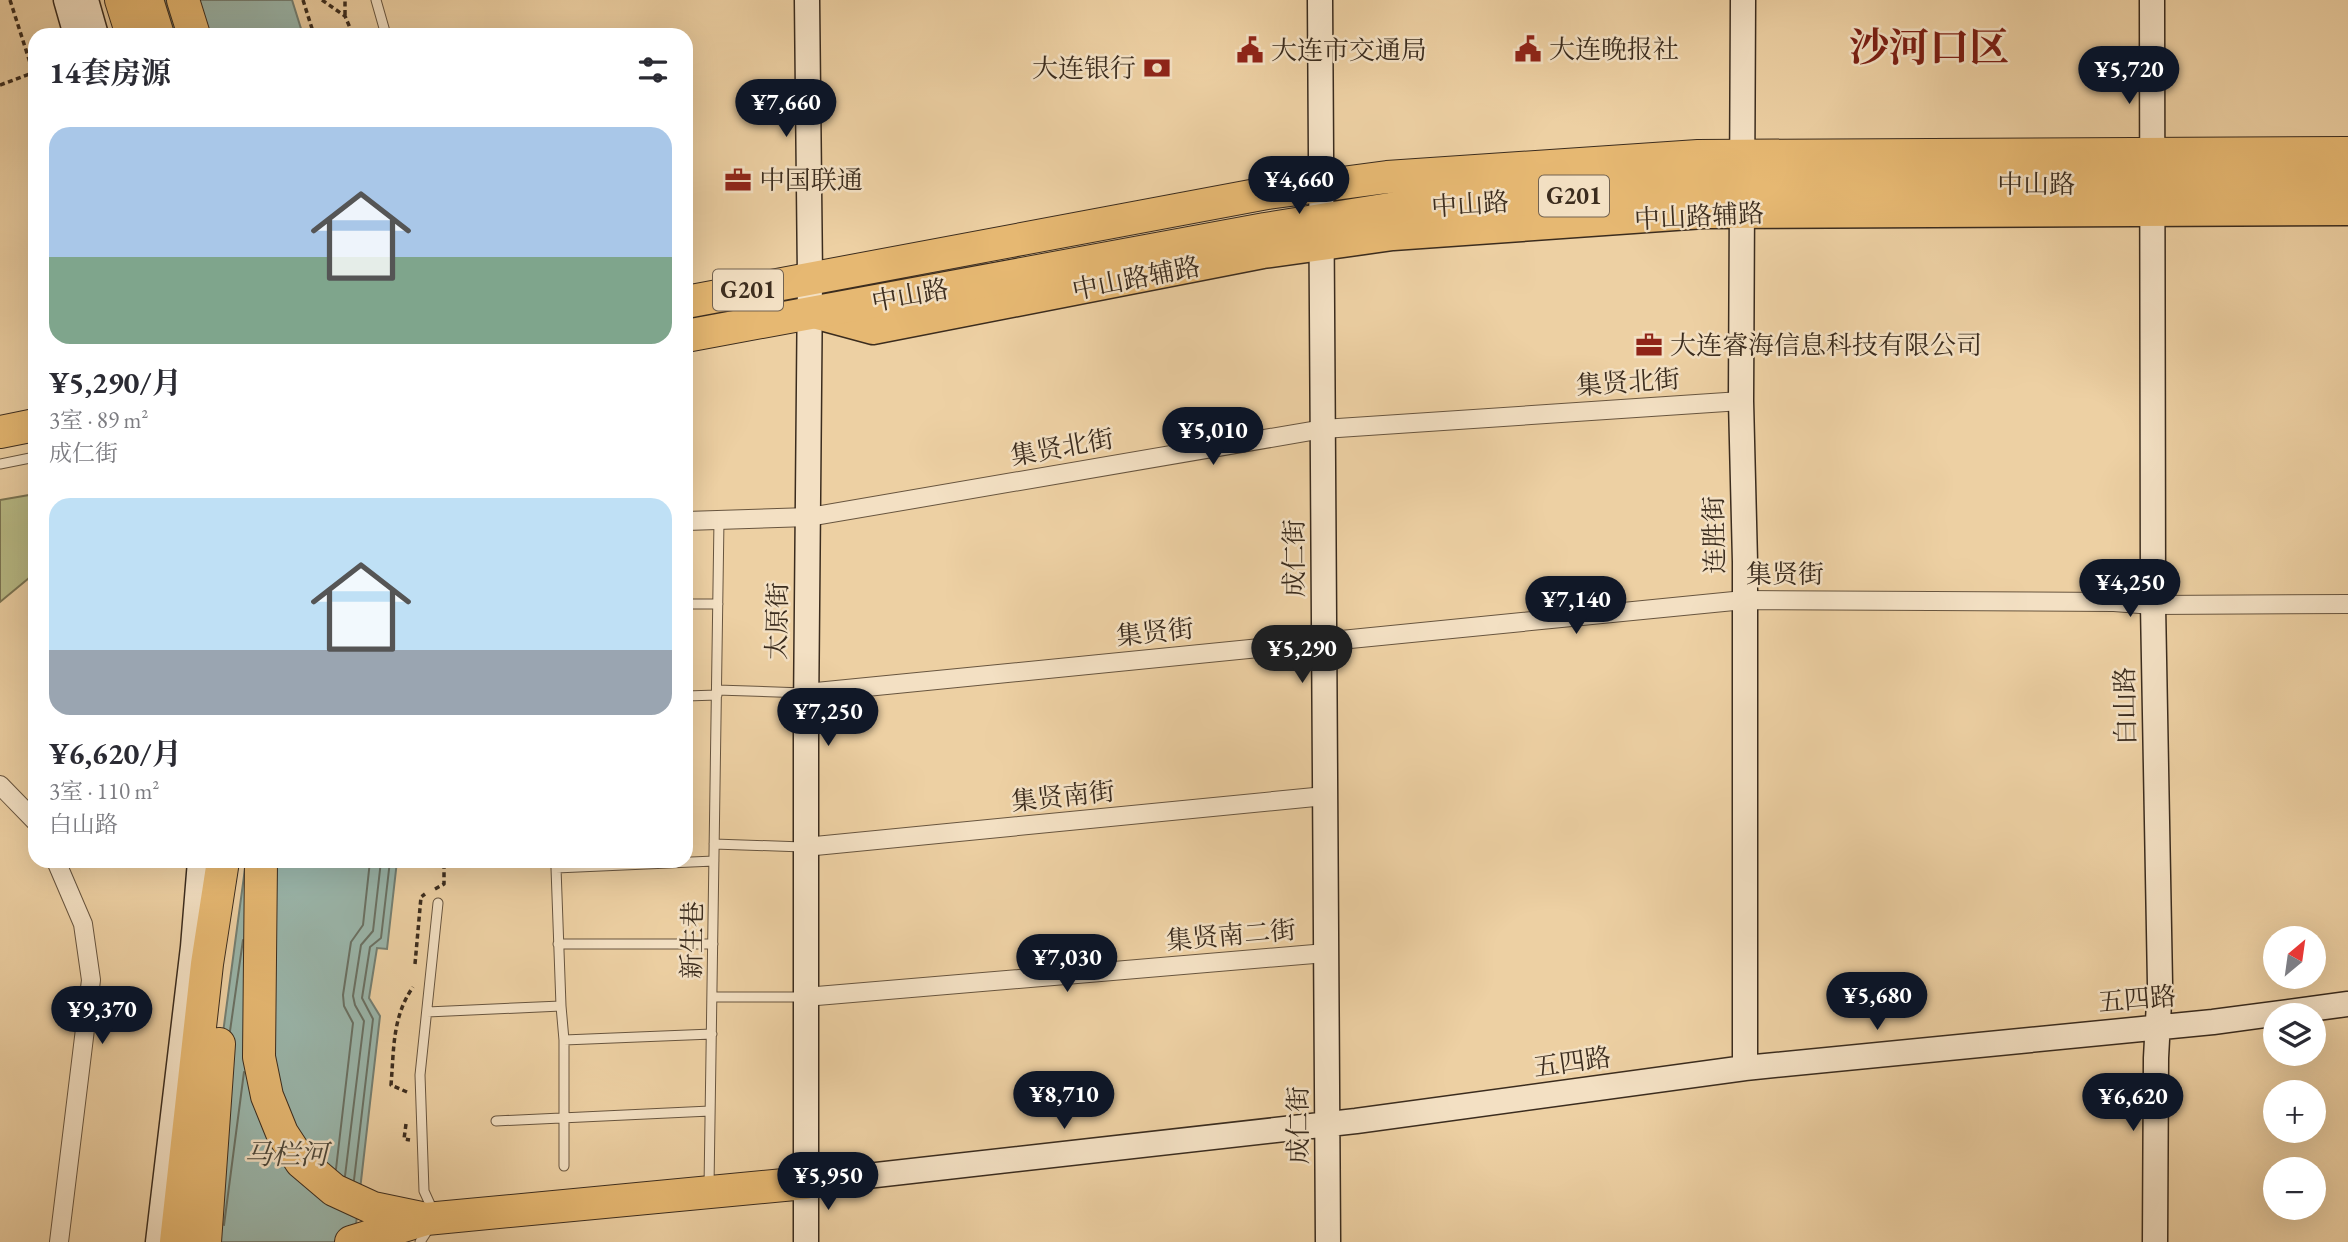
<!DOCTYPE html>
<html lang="zh">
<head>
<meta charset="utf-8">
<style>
  :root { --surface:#fff; --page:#f2f2f3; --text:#2b2b33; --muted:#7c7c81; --accent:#111827 }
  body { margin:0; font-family:"EB Garamond","Noto Serif SC",serif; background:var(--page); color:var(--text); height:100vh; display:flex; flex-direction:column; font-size:26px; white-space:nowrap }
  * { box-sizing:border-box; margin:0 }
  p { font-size:23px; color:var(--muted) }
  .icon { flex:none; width:38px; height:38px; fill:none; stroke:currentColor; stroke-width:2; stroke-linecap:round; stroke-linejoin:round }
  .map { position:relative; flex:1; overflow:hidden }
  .panel { position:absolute; left:28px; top:28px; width:665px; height:840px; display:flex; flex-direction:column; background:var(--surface); border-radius:21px; box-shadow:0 7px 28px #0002 }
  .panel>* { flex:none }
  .needle { width:46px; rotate:29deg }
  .controls { position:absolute; left:2263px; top:926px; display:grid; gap:14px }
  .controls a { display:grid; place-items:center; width:63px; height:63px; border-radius:50%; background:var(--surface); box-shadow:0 7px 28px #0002; font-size:35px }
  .price { position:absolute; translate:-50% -60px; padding:0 16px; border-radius:24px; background:var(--accent); color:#fff; font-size:23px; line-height:46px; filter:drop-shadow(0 2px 4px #0008) }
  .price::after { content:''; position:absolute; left:50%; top:42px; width:21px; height:16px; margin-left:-10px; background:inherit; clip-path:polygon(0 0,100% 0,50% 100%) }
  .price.on { background:#222; color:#fff }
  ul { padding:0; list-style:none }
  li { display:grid; align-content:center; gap:14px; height:371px; padding:0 21px }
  li span { display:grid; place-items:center; height:217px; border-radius:21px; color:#555 }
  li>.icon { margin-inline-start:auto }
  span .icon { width:126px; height:126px; fill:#fffc; stroke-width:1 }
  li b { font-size:30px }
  h2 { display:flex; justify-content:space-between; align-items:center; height:84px; padding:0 21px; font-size:30px }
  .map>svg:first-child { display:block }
  .green { fill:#b8bb86; stroke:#7a7452; stroke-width:2 }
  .water { fill:#9ab6ab; stroke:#747f73; stroke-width:2 }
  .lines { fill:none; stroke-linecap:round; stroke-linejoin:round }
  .shore { stroke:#6a7164; stroke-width:2 }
  .lane-casing { stroke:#68553f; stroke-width:11 }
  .street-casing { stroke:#68553f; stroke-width:20 }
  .secondary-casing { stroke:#3b2c1e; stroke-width:27 }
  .primary-casing { stroke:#3b2c1e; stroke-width:31 }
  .highway-casing { stroke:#3b2c1e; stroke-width:34 }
  .path { stroke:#3b2c1e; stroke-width:3.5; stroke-dasharray:5 3.5; stroke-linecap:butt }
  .lane { stroke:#f3e0c3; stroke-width:9 }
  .street { stroke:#f3e0c3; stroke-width:18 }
  .secondary { stroke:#f3e0c3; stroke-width:24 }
  .primary { stroke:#e6b872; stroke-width:28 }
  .highway { stroke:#e6b872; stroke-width:32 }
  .labels { text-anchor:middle; stroke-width:5; stroke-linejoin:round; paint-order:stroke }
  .shield { fill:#f3e0c3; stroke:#726250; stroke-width:2 }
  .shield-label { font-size:24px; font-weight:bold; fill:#3b2c1e }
  .poi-label { font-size:26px; fill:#3b2c1e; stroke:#f3e0c3; text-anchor:start }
  .street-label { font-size:26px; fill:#3b2c1e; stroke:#f3e0c3 }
  .water-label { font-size:28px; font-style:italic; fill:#4e483a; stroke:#f3e0c3 }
  .town-label { font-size:40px; font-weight:bold; fill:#7a1f14; stroke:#f3e0c3 }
</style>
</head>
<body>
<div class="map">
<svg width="2348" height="1242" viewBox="0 0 2348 1242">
  <rect width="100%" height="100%" fill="#edd0a3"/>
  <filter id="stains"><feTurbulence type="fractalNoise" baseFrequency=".00286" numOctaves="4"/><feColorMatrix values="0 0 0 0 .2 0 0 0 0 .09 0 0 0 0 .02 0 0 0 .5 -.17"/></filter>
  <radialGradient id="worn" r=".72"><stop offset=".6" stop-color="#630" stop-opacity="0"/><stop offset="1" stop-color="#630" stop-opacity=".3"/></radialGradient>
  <path class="green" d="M35,494V573L0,602V500Z
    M452,861H545V865L452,866Z"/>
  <path class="water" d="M165,0H292L303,35H175Z
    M246,861H397L387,949L377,948L369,998L380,1016L354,1242H195Z"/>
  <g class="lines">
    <path class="shore" d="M230,1031L243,940
      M336,1169L353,1023L344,1006L343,995L351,942L363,925L370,861
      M345,1176L364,1021L355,1005L353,996L361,945L373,931L381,861
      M354,1180L373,1019L362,998L370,947L381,938L390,861
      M224,1225L244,1072"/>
    <g class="lane-casing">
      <path id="lane" d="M376,0L386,35
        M0,464L35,457
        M686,604H718
        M717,690L804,693
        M686,696L717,695
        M714,844L803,847
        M558,944H713
        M712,997H803
        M427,1012L561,1006
        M564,1040L712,1034
        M496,1121L710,1111
        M564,1166V1040L561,1006L556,868L714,861
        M709,1187L719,520
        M434,1213L424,1191L420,1075L438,903
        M420,1242L429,1228"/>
    </g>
    <g class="street-casing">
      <path id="street" d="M686,521L809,517L1323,429L1741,401
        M806,693L1744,600L2114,602L2153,605L2348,604
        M0,785L35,821
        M805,847L1325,796
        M56,861L83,924L91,980L59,1242
        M805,997L1326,953"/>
    </g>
    <g class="secondary-casing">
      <path id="secondary" d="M66,0L76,35
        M86,0L96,35
        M1320,0L1328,1242
        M1743,0L1741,401L1745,562V1068
        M2152,0L2153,605L2160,984L2156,1058L2155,1242
        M805,1183L1356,1121L1745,1068L2213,1022L2348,1004
        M158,1242L193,947L200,861
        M806,1242V716L810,278L807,0"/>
    </g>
    <g class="primary-casing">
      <path id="primary" d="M810,313L873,330L1263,254L1393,236L1704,214L2348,211"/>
    </g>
    <g class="highway-casing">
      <path id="highway" d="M121,0L132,35
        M147,0L158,35
        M183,0L194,35
        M686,302L1267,193L1387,177L1698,156L2348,153
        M686,336L1265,229L1390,209L1701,187L1791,185L2348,183
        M0,432L35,425
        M261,861L259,1057L267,1096L282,1133L301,1162L334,1190L373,1208L421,1218
        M176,1242L207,964L223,861
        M205,1242L219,1044
        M351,1242L426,1219L805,1183"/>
    </g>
    <path class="path" d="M10,0L33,72
      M303,0L314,35
      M322,0L345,16L353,35
      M345,15V0
      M0,85L35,72
      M435,889L444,884V861
      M415,964L421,897L425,894
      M407,1092L391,1085C394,1050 392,1017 413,987
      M406,1124L404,1139L410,1140"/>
    <use href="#lane" class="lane"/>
    <use href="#street" class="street"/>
    <use href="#secondary" class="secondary"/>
    <use href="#primary" class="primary"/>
    <use href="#highway" class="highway"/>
  </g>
  <defs>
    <g id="civic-bare" transform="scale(2.1)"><path d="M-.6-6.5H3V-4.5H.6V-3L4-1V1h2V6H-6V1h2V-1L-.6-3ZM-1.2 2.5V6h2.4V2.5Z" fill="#8f2418" stroke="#f3e0c3" stroke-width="2.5" paint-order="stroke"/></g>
    <g id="bank-bare" transform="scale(2.1)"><path d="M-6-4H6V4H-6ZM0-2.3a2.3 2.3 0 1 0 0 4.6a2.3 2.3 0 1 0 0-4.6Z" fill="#8f2418" stroke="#f3e0c3" stroke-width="2.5" paint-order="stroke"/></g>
    <g id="office-bare" transform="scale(2.1)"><path d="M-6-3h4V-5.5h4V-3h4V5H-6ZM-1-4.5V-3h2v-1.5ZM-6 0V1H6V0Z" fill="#8f2418" stroke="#f3e0c3" stroke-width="2.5" paint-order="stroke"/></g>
  </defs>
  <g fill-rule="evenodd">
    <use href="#civic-bare" x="1528" y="49"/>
    <use href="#civic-bare" x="1250" y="50"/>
    <use href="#bank-bare" x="1157" y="68"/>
    <use href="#office-bare" x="738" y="180"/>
    <use href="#office-bare" x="1649" y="345"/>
  </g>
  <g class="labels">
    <g class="shield">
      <rect x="1539" y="175.5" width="70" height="41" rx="5"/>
      <rect x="713" y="269.5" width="70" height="41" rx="5"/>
    </g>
    <g class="shield-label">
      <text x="1574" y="204">G201</text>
      <text x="748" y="298">G201</text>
    </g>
    <g class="poi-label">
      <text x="1549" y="58">大连晚报社</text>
      <text x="1271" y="59">大连市交通局</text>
      <text x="1136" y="77" text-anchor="end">大连银行</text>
      <text x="759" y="189">中国联通</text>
      <text x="1670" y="354">大连睿海信息科技有限公司</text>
    </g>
    <g class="street-label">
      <text x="2036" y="193">中山路</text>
      <text transform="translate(1470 204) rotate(-4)" y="9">中山路</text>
      <text transform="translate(1699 216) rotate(-3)" y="9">中山路辅路</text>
      <text transform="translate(1136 278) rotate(-11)" y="9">中山路辅路</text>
      <text transform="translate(910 295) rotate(-10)" y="9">中山路</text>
      <text transform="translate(1628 382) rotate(-4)" y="9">集贤北街</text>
      <text transform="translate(1062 447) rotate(-10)" y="9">集贤北街</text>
      <text transform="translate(1714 535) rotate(-91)" y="9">连胜街</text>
      <text transform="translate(1294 558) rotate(-90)" y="9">成仁街</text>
      <text x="1785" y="583">集贤街</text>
      <text transform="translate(777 621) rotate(-89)" y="9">太原街</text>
      <text transform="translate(1155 632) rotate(-6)" y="9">集贤街</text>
      <text transform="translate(2125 706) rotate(-91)" y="9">白山路</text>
      <text transform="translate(1063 796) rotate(-6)" y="9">集贤南街</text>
      <text transform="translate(1231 935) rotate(-5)" y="9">集贤南二街</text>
      <text transform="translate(692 940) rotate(-89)" y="9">新生巷</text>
      <text transform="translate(2137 999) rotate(-5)" y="9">五四路</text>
      <text transform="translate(1572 1062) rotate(-8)" y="9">五四路</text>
      <text transform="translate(1298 1125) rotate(-90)" y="9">成仁街</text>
    </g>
    <g class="water-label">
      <text x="286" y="1164">马栏河</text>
    </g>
    <g class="town-label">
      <text x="1929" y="61">沙河口区</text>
    </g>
  </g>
  <rect width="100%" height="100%" filter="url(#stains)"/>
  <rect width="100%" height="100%" fill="url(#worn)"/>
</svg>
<div class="controls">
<a><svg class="needle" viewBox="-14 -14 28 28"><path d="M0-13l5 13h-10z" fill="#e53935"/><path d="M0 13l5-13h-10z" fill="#7c7c81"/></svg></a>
<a><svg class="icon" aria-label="layers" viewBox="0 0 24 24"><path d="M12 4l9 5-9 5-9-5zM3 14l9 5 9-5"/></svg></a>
<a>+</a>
<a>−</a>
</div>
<b class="price" style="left:2129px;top:106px">¥5,720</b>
<b class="price" style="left:786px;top:139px">¥7,660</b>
<b class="price" style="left:1299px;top:216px">¥4,660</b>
<b class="price" style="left:1213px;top:467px">¥5,010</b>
<b class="price" style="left:2130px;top:619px">¥4,250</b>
<b class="price" style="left:1576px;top:636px">¥7,140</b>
<b class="price on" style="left:1302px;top:685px">¥5,290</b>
<b class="price" style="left:828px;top:748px">¥7,250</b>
<b class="price" style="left:1067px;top:994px">¥7,030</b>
<b class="price" style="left:1877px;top:1032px">¥5,680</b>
<b class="price" style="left:102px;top:1046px">¥9,370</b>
<b class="price" style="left:1064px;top:1131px">¥8,710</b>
<b class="price" style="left:2133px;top:1133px">¥6,620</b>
<b class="price" style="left:828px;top:1212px">¥5,950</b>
<section class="panel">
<h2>14套房源<svg class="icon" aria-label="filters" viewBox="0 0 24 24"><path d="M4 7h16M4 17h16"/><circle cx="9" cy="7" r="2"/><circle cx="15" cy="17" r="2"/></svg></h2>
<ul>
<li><span style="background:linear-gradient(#a9c7e8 60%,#7fa58c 0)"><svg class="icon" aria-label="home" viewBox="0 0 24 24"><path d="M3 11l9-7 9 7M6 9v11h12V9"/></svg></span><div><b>¥5,290/月</b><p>3室 · 89 m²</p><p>成仁街</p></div></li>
<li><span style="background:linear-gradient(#bfe0f5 70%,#9aa5b1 0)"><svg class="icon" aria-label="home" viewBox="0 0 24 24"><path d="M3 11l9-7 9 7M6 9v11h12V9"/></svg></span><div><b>¥6,620/月</b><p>3室 · 110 m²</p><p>白山路</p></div></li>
</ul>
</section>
</div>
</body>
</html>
